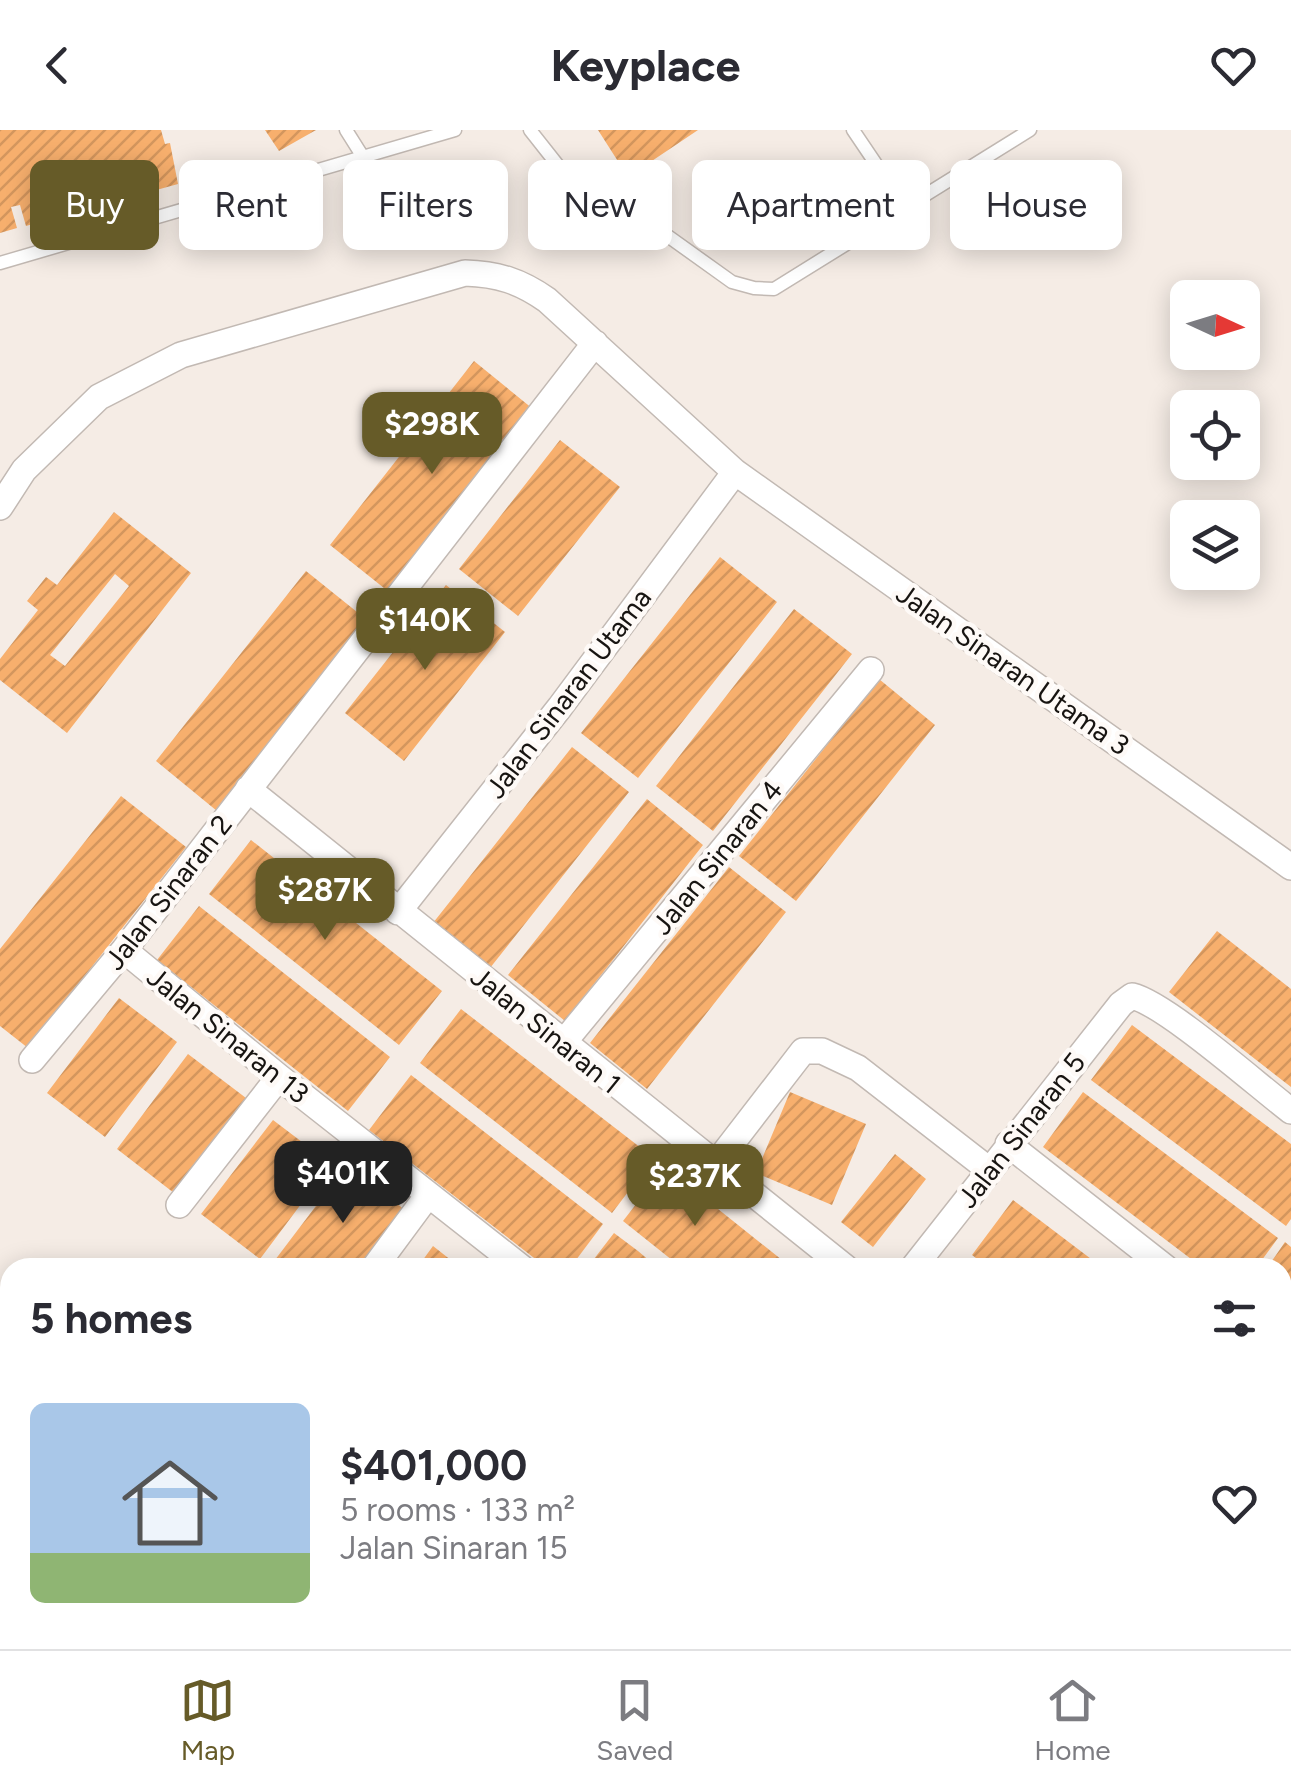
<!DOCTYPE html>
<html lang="en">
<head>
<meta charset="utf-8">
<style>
  :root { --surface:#fff; --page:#f7f7f7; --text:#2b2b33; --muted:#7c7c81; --line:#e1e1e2; --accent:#665b28 }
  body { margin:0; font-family:Figtree,sans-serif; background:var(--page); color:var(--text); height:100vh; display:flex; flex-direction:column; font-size:38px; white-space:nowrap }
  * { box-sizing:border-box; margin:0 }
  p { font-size:32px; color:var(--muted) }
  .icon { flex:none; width:55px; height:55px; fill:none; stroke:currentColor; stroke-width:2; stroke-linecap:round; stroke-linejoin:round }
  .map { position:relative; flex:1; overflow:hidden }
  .details { position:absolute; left:0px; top:1128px; width:1292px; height:392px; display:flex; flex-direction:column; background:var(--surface); border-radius:30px 30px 0 0; box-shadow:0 5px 25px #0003 }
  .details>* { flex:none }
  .top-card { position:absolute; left:30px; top:30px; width:1232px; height:90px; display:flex; gap:20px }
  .needle { width:65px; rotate:94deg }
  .fabs { position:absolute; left:1170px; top:150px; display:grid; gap:20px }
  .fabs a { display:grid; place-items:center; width:90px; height:90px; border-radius:15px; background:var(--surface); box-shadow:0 5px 25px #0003; font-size:50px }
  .price { position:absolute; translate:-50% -85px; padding:0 22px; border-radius:20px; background:var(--accent); color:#fff; font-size:32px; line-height:65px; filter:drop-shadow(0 2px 5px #0008) }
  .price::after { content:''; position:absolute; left:50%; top:60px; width:30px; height:22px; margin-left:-15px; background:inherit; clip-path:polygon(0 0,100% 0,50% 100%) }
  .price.on { background:#222; color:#fff }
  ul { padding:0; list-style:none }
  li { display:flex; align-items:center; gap:30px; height:250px; padding:0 30px }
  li+li { border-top:2px solid var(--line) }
  li span { display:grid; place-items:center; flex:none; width:280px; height:200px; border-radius:15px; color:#555 }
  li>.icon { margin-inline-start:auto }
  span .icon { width:120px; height:120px; fill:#fffc; stroke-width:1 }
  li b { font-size:42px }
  h2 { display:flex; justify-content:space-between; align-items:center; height:120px; padding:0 30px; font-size:42px }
  .pill { padding:0 35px; border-radius:15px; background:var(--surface); box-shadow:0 5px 25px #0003; font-size:35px; line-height:90px }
  .pill.on { background:var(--accent); color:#fff }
  header { display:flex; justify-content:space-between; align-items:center; height:130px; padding:0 30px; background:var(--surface); font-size:45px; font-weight:700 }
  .menu { display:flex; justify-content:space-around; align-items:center; height:140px; border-top:2px solid var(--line); background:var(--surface); font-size:28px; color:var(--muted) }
  .menu a { display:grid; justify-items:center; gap:5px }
  .menu .on { color:var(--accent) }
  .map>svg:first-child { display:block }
  .grass { fill:url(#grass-dots) }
  .building { fill:url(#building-hatch); fill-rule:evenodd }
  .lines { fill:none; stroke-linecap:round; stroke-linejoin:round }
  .lane-casing { stroke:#c2b9b3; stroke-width:15 }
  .street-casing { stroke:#c2b9b3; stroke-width:28 }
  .lane { stroke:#fff; stroke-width:12 }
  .street { stroke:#fff; stroke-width:25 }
  .labels { text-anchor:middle; stroke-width:9; stroke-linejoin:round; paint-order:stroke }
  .street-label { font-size:28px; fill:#171411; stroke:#fefaf7 }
</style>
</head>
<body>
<header><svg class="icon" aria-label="back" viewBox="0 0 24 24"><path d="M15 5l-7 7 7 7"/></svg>Keyplace<svg class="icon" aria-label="heart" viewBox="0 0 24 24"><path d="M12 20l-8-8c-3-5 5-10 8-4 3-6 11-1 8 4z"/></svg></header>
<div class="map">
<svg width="1291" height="1519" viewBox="0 0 1291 1519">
  <defs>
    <pattern id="grass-dots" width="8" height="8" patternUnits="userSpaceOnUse" patternTransform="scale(2.5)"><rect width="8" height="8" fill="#98c9a4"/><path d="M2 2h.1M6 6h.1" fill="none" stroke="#82ac8c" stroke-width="1.8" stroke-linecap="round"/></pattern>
    <pattern id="building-hatch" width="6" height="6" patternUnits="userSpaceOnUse" patternTransform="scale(2.5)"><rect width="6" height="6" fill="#f7af6d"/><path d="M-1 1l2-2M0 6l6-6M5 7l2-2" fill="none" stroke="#d3965d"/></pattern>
  </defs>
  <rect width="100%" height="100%" fill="#f5ece5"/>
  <path class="grass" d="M0,1413L10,1416V1510H279L305,1519H0Z"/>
  <path class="building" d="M0,0H161L165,14L170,13L178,54L106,74L99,51L89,54L95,76L26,96L20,75L11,77L17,98L0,103Z
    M265,0H316L279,21Z
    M598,0H698L628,47Z
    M474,231L533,279L389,462L330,415Z
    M560,310L620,357L518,486L459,439Z
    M114,382L191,443L67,603L0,550V529L38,480L27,471L46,447L57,455ZM115,444L129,456L65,536L50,525Z
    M720,427L777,472L638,648L581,603Z
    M306,441L367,490L217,681L156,631Z
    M446,455L505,502L404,631L345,583Z
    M794,479L852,524L713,701L656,656Z
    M879,549L935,595L796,771L739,726Z
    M572,617L629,662L490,838L433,793Z
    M121,666L186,717L28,918L0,896V819Z
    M647,669L703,715L565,891L508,845Z
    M251,710L442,861L399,915L209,764Z
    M729,737L786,782L647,959L590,913Z
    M199,776L390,927L348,981L157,830Z
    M1217,801L1291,859V957L1169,862Z
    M119,868L177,912L105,1007L47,963Z
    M461,879L654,1028L612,1083L420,933Z
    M1132,895L1291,1014V1089L1286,1096L1091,950Z
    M188,924L246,968L174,1063L117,1019Z
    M411,945L603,1094L570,1138H547L369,1000Z
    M790,962L866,994L832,1075L756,1043Z
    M1083,962L1278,1108L1256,1138H1203L1043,1017Z
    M273,990L331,1034L260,1129L201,1084Z
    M895,1024L926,1049L873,1117L841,1092Z
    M347,1035L405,1080L361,1138H285L275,1130Z
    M665,1037L713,1075L792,1138H682L623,1091Z
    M1013,1070L1037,1088L1103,1138H989L972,1125Z
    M614,1103L638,1121L658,1138H587Z
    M1285,1112L1291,1117V1202L1282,1196V1138H1267Z
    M433,1116L461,1138H417Z
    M1282,1274L1291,1281V1366L1282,1360Z
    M1282,1375L1291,1381V1467L1282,1460Z
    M774,1510H861L855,1519H767Z
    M912,1510H1000L993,1519H905Z
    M1015,1510H1103L1096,1519H1008Z
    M1160,1510H1248L1242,1519H1153Z"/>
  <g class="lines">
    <g class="lane-casing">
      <path id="lane" d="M346,0L363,27
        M530,0L560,38L630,79L732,152L754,158L774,159L1030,0
        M853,0L905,77
        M0,133L455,0"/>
    </g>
    <g class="street-casing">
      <path id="street" d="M0,377L24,340L99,267L181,225L465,143C498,144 520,151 547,170L735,342L1291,737
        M248,659L846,1138
        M398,782L560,577L735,342
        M124,820L279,947L522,1138
        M563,913L871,540
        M32,930L124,820L595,213
        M1008,1014L1166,1138
        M715,1035L803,921H822L858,938L988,1039
        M179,1075L279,947
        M374,1138L428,1065
        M913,1138L1121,874L1132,866C1166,874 1258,956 1291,981
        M1282,1228L1291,1235
        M1282,1481L1291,1488
        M869,1519L876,1510
        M1113,1519L1120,1510"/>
    </g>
    <use href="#lane" class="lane"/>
    <use href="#street" class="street"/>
  </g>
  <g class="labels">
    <g class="street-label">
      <text transform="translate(1013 539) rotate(35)" y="10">Jalan Sinaran Utama 3</text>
      <text transform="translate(568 563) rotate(-53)" y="10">Jalan Sinaran Utama</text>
      <text transform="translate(717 727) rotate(-51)" y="10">Jalan Sinaran 4</text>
      <text transform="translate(168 762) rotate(-52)" y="10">Jalan Sinaran 2</text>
      <text transform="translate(546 900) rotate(39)" y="10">Jalan Sinaran 1</text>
      <text transform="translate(228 905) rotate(39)" y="10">Jalan Sinaran 13</text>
      <text transform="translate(1021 1000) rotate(-52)" y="10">Jalan Sinaran 5</text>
    </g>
  </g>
</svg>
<div class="fabs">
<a><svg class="needle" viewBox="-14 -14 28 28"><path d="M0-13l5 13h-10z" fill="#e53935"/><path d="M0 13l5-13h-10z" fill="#7c7c81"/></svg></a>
<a><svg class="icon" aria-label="locate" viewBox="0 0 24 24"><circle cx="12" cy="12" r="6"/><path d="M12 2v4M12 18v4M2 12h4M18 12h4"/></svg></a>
<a><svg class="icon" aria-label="layers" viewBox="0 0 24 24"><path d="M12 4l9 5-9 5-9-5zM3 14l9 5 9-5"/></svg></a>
</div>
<b class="price" style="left:432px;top:347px">$298K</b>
<b class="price" style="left:425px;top:543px">$140K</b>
<b class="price" style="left:325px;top:813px">$287K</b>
<b class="price on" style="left:343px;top:1096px">$401K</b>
<b class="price" style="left:695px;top:1099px">$237K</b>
<div class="top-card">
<a class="pill on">Buy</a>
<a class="pill">Rent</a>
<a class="pill">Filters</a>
<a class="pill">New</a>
<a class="pill">Apartment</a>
<a class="pill">House</a>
</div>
<section class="details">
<h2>5 homes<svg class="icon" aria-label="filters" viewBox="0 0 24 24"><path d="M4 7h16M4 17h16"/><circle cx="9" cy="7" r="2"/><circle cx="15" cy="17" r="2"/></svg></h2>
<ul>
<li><span style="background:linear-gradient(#a9c7e8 75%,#8fb573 0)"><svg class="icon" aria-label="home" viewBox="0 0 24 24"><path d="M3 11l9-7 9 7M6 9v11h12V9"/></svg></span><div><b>$401,000</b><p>5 rooms · 133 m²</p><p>Jalan Sinaran 15</p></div><svg class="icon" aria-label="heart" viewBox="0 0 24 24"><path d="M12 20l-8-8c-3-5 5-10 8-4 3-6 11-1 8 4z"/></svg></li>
</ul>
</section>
</div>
<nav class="menu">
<a class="on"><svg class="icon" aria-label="map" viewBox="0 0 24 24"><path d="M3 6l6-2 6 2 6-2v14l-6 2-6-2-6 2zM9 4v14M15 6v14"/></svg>Map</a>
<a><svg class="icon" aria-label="saved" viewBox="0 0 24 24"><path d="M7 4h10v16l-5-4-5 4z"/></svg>Saved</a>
<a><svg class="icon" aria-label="home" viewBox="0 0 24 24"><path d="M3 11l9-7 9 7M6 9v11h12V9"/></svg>Home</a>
</nav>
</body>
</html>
